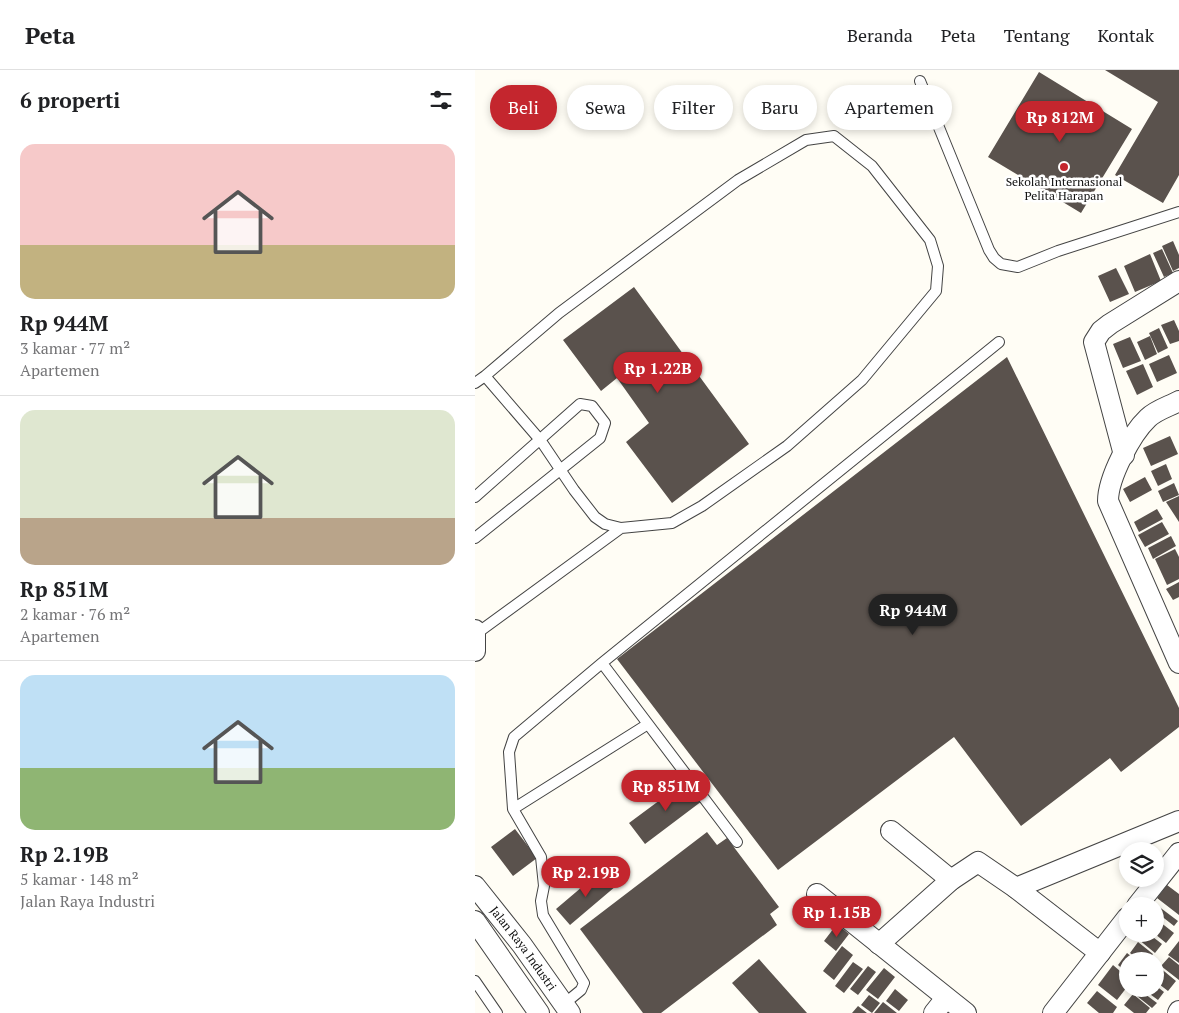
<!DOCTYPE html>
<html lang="id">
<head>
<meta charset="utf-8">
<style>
  :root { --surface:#fff; --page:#f2f2f2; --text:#202124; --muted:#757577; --line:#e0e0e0; --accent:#c4262e }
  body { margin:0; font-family:"PT Serif",serif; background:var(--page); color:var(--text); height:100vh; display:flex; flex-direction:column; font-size:19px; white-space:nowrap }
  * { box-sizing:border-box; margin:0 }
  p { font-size:16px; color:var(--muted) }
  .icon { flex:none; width:28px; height:28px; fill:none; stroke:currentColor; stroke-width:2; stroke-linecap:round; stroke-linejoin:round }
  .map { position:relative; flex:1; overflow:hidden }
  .details { display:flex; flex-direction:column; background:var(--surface); width:475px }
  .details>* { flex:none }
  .top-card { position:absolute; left:15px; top:15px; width:475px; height:45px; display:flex; gap:10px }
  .controls { position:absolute; left:644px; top:772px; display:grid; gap:10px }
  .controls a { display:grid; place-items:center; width:45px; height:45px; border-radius:50%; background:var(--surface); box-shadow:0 2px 8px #0003; font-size:25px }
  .price { position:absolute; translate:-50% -42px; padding:0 11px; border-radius:18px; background:var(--accent); color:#fff; font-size:16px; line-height:32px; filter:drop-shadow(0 1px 2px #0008) }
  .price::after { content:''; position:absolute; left:50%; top:30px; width:15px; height:11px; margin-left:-8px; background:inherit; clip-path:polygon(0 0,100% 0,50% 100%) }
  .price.current { background:#222; color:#fff }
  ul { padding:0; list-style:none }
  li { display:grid; align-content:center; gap:10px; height:265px; padding:0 20px }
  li+li { border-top:1px solid var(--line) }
  li span { display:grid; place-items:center; height:155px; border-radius:15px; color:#555 }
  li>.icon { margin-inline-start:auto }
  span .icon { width:90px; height:90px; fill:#fffc; stroke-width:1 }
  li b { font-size:21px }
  h2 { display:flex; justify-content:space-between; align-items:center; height:60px; padding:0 20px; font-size:21px }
  .pill { padding:0 18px; border-radius:22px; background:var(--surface); box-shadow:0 2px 8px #0003; font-size:18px; line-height:45px }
  .pill.current { background:var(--accent); color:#fff }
  header { display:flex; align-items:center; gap:30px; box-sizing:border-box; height:70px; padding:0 25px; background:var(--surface); border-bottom:1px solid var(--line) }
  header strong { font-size:24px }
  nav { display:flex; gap:28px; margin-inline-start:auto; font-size:18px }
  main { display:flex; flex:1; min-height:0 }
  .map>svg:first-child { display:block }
  .building { fill:#5a524d }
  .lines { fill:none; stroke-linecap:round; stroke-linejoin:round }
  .lane-casing { stroke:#444; stroke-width:12 }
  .street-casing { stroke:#444; stroke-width:22 }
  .lane { stroke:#fff; stroke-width:10 }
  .street { stroke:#fff; stroke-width:20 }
  .poi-dot { fill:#c4262e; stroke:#fff; stroke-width:2 }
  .labels { text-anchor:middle; stroke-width:5; stroke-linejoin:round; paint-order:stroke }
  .poi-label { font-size:12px; fill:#111; stroke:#fff }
  .street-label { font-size:12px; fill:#111; stroke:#fff }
</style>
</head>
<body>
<header>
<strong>Peta</strong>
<nav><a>Beranda</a><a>Peta</a><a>Tentang</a><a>Kontak</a></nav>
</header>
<main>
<section class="details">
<h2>6 properti<svg class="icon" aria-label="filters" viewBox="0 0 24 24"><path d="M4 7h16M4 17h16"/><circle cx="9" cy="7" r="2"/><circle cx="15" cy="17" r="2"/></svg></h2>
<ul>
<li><span style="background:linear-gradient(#f6c9c9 65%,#c2b280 0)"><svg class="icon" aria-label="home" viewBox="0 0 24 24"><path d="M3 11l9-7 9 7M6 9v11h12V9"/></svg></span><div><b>Rp 944M</b><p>3 kamar · 77 m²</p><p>Apartemen</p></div></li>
<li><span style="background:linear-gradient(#dfe7d0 70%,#b9a48a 0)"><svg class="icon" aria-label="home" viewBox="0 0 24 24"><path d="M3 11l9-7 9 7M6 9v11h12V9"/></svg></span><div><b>Rp 851M</b><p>2 kamar · 76 m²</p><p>Apartemen</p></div></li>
<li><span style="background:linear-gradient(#bfe0f5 60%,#8fb573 0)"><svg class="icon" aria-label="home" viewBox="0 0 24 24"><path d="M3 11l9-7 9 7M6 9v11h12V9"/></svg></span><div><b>Rp 2.19B</b><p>5 kamar · 148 m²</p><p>Jalan Raya Industri</p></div></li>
</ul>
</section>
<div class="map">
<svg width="704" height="943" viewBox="0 0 704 943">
  <rect width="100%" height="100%" fill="#fffdf5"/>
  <path class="building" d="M630,0H704V105L688,133L640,105L683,32Z
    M564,2L657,59L606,143L513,87Z
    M698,171L704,185V198L698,201L687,176Z
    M687,179L698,203L689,207L678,183Z
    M675,184L686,211L660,222L649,196Z
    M641,198L654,224L635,232L623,206Z
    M159,217L274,374L197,433L151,372L174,353L142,308L126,321L88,270Z
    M699,250L704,261V271L695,274L686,255Z
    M684,258L693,278L683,283L674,263Z
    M675,266L682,284L670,290L662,272Z
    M655,267L666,291L648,298L638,274Z
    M694,285L702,303L682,312L674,294Z
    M532,287L704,638V657L646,702L635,688L546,756L479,667L303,800L142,589Z
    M668,294L678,317L662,325L651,301Z
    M695,366L703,384L676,396L668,378Z
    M691,394L697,409L683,416L676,401Z
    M670,407L677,420L655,432L648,419Z
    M699,413L704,425L688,432L683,421Z
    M704,426V452L691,432Z
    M682,439L688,449L664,462L659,452Z
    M687,452L694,464L670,477L663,465Z
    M696,466L701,476L678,489L673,478Z
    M700,479L704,487V509L692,515L680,489Z
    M704,512V527L698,530L691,519Z
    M212,710L227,731L170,774L154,753Z
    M40,759L62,788L38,806L16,777Z
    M232,762L242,775L252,768L304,837L295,844L302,855L186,943H168L105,859Z
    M127,800L141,816L95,855L81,839Z
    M692,815L704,824V845L682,828Z
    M683,836L703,851L699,856L680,841Z
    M680,848L699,863L691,873L680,864Z
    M362,854L374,864L361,881L349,871Z
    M667,864H674L687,874L680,883L663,869Z
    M704,871V893L693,885Z
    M663,872L678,884L673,891H665L655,883Z
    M367,876L378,885L359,910L348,901Z
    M652,883L662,891H652V903L643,895Z
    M694,887L704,895V910L686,896Z
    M284,889L332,943H284L257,913Z
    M378,892L388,899L369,923L360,916Z
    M638,895L652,907V917L642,930L623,915Z
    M393,896L401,902L383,925L375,919Z
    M684,897L701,911L693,921L680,911V902Z
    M409,898L420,907L403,929L391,920Z
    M680,915L689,922L683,930L668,919H680Z
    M420,919L433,930L424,941L411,931Z
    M622,921L642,937L638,943H624L612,933Z
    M666,921L682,933L677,938L662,926Z
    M658,924L675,938L671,943H659L649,935Z
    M394,925L405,933L397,943L386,935Z
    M408,932L422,943H399Z
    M383,936L392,943H377Z"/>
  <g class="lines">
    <g class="lane-casing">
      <path id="lane" d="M445,11L514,180L519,188L526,194L543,197L583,181L704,142
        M0,313L10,306L84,243L263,110L331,70L359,66L397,96L455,170L463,196L461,221L387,310L312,376L227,436L197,453L146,458L130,454L120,447L99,420L66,371L10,306
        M0,427L105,334L117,336L130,353L125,368L0,468
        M1,564L146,458
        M127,593L262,772
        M38,739L173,654
        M0,911L22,943
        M89,934L106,920L109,913L68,845L66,831L69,816L66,787L38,739L34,682L39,667L127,593L524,272"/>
    </g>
    <g class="street-casing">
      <g id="street">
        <path d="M704,331C695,336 681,340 673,348C656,364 633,408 633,431L704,593"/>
        <path d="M649,385L619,272L626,261L635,254L704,211"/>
        <path d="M0,560V581"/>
        <path d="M416,761L476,810"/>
        <path id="s1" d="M0,816L47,875L95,943"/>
        <path d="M541,818L704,751"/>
        <path d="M342,824L491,943"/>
        <path d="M662,836L704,783"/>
        <path d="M0,851L64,943"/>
        <path d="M404,874L476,810L503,792L541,818L625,883"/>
        <path d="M459,943L471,928"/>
        <path d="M578,943L652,848"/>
        <path d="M703,943L704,941"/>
      </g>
    </g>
    <use href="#lane" class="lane"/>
    <use href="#street" class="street"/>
  </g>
  <circle class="poi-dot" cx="589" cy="97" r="5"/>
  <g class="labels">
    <g class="poi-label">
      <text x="589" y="116">Sekolah Internasional<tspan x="589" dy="14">Pelita Harapan</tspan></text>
    </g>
    <g class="street-label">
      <text dy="4" stroke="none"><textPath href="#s1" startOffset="79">Jalan Raya Industri</textPath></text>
    </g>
  </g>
</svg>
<div class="controls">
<a><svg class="icon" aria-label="layers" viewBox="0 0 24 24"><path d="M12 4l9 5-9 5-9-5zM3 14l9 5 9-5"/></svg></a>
<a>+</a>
<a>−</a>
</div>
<b class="price" style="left:585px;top:73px">Rp 812M</b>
<b class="price" style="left:183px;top:324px">Rp 1.22B</b>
<b class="price current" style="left:438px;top:566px">Rp 944M</b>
<b class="price" style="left:191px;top:742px">Rp 851M</b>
<b class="price" style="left:111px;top:828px">Rp 2.19B</b>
<b class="price" style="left:362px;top:868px">Rp 1.15B</b>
<div class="top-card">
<a class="pill current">Beli</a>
<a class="pill">Sewa</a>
<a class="pill">Filter</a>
<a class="pill">Baru</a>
<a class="pill">Apartemen</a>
</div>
</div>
</main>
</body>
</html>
